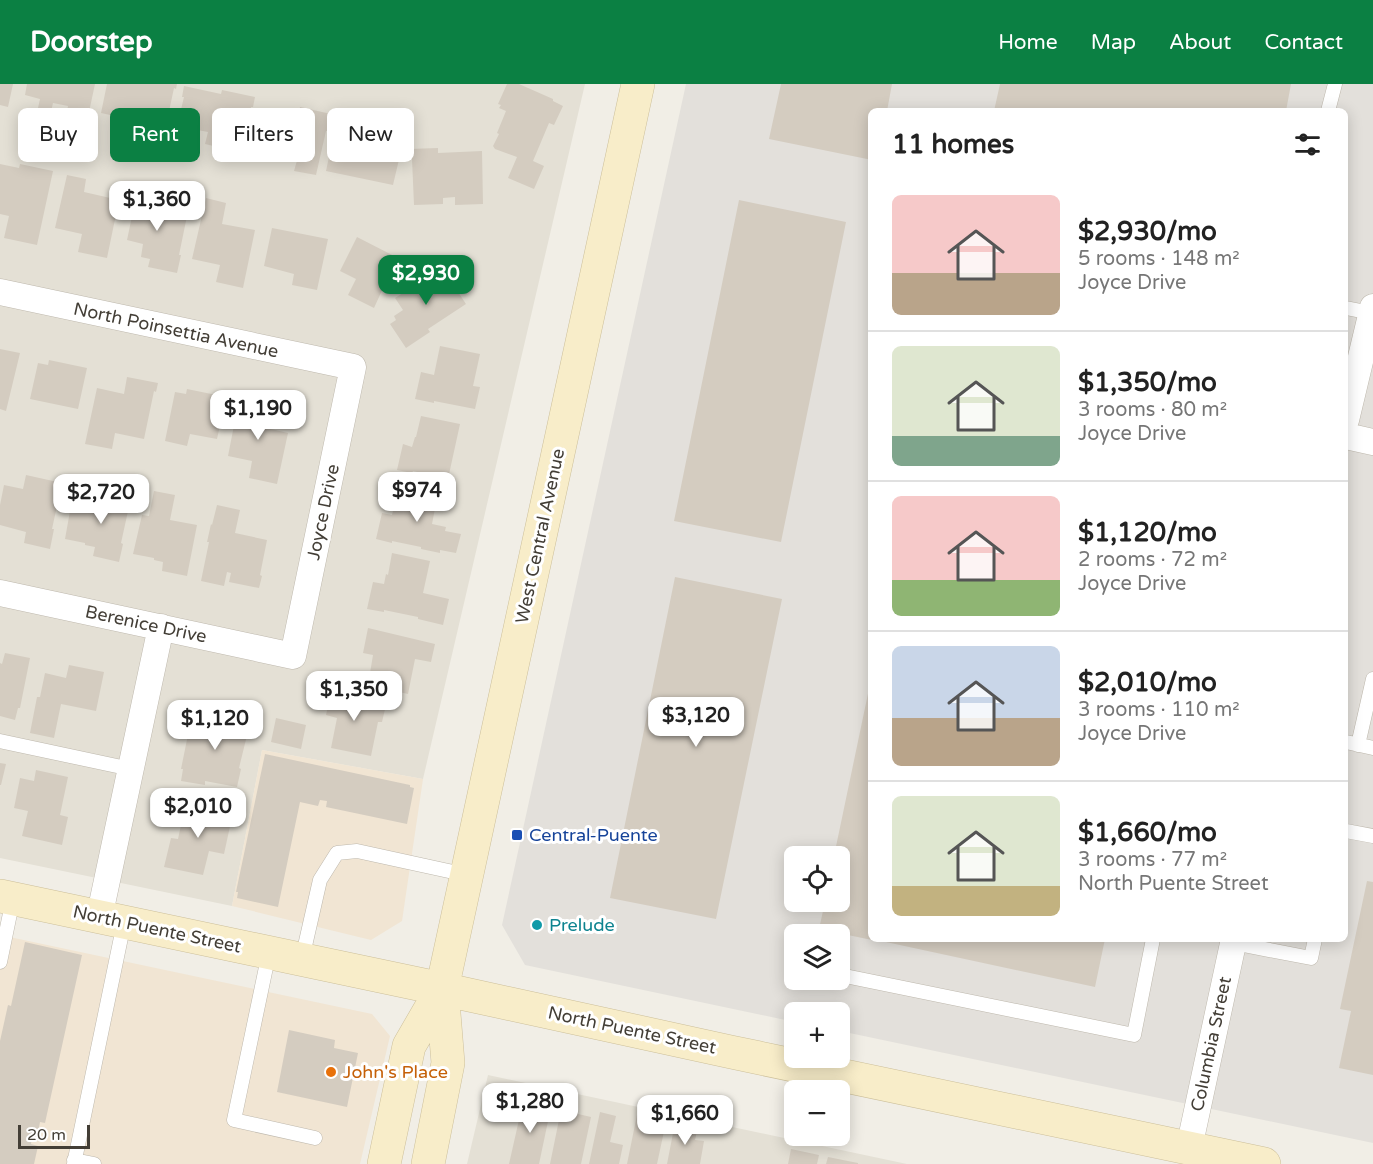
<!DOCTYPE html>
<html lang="en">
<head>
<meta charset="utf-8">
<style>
  :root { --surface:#fff; --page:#f2f2f2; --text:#222; --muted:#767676; --line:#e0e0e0; --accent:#0b8043 }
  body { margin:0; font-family:"Varela Round",sans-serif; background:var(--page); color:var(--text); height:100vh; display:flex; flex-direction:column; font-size:22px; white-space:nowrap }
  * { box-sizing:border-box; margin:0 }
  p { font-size:20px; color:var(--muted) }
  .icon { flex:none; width:33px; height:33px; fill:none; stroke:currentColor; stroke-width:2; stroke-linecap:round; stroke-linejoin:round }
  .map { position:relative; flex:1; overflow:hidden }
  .sheet { position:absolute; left:868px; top:24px; width:480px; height:834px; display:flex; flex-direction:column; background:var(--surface); border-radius:9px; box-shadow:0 3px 15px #0003 }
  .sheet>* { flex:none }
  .top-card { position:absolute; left:18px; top:24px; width:570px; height:54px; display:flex; gap:12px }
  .fabs { position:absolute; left:784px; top:762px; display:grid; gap:12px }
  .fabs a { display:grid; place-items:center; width:66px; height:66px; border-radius:9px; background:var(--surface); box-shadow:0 3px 15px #0003; font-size:30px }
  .scale { position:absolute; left:18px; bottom:15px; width:72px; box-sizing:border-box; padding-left:6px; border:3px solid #433e36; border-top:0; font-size:16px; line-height:21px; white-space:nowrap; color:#433e36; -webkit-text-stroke:4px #fff; paint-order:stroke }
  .price { position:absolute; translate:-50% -51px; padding:0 14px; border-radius:12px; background:#fff; color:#222; font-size:20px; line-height:39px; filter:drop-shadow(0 2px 3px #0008) }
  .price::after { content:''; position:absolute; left:50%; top:36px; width:18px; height:14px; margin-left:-9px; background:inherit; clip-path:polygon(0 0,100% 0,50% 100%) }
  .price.active { background:var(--accent); color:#fff }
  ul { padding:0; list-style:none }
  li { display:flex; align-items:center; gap:18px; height:150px; padding:0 24px }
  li+li { border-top:2px solid var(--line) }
  li span { display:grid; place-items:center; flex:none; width:168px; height:120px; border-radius:9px; color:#555 }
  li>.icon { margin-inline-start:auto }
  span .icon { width:72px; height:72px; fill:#fffc; stroke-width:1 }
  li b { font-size:26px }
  h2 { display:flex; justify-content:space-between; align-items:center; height:72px; padding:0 24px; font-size:26px }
  .pill { padding:0 21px; border-radius:9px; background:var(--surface); box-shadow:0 3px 15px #0003; font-size:21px; line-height:54px }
  .pill.active { background:var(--accent); color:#fff }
  header { display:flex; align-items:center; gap:36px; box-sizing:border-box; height:84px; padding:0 30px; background:var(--accent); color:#fff }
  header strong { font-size:28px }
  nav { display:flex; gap:33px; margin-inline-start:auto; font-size:21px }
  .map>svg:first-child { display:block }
  .residential { fill:#e4e0d5 }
  .commercial { fill:#f1e5d3 }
  .industrial { fill:#e3e0db; fill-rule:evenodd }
  .building { fill:#d4ccc0 }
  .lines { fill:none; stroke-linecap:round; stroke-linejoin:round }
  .lane-casing { stroke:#beb8ad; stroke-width:15 }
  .street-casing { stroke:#beb8ad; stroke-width:27 }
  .secondary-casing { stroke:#ccbf9a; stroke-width:34 }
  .lane { stroke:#fff; stroke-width:14 }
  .street { stroke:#fff; stroke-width:26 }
  .secondary { stroke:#f8edc9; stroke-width:33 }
  .transit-dot { fill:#1a4fb4; stroke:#fff; stroke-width:2 }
  .culture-dot { fill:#0f9aa8; stroke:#fff; stroke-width:2 }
  .food-dot { fill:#e8710a; stroke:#fff; stroke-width:2 }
  .labels { text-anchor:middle; stroke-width:6; stroke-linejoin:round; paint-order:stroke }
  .street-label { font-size:18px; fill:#433e36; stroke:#fff }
  .transit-label { font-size:18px; fill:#164399; stroke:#fff; text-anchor:start }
  .culture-label { font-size:18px; fill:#0d838f; stroke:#fff; text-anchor:start }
  .food-label { font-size:18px; fill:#c56008; stroke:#fff; text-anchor:start }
</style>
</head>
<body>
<header>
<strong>Doorstep</strong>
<nav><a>Home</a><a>Map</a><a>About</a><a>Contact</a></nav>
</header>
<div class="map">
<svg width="1373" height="1080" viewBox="0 0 1373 1080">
  <rect width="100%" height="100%" fill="#f1eee6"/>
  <path class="residential" d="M0,0H585L423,695L262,666L232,822L0,774Z
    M488,991L907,1080H467Z"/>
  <path class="commercial" d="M262,666L423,695L402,837L371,856L232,822Z
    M0,851L372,930L390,952L360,1080H0Z"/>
  <path class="industrial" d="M686,0H1373V1059L840,947V928H795V938L525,881L502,841ZM872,27H1346V855H872ZM795,772H840V818H795ZM795,850H840V896H795Z"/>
  <path class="building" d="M0,0H13L8,23L0,21Z
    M27,0H95L80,70L59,65L68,22L53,19L49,36L36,33L40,15L25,11Z
    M107,0H177L176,5L174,4L160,69L137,64L142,38L101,29Z
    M507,0H519L553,15V17L563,22L554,41L549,39L533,77L544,82L534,105L508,94L517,73L495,65L493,62L499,50L497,49L506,27L499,24L501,21L498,20Z
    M781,0H892L887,27H872V76L769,55Z
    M1000,0H1291L1286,27H994Z
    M184,2L221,10L222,6L255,13L253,23H251L244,55H242L239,68L205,60L208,48L177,42L184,13H182Z
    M300,23L331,30L327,47H326L316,91L294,87L298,73L255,63L262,28L297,35Z
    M335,44L406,59L404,68L401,67L393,101L326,87Z
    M438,64V69L482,67L483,120L455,121V113L443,114V120L414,121L412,75L410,74L409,65Z
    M0,80L19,84L20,80L53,87L37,161L4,154L9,132L0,130Z
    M67,91L86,95L84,108L119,116L107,174L78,168L82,150L55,144Z
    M138,104L159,109L155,125L187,132L179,171H181L177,189L148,183L150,175L141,173L143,160L127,156Z
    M206,114L226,119L222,140L255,146L243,204L216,198L220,181L192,175Z
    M739,116L846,138L781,458L674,437Z
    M272,144L328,155L317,206L292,201L294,190L264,182Z
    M357,153L396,173L382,201L384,202L374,224L348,211L356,195L340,187Z
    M443,180L460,207L458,208L466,220L428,245L430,248L406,264L390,240L396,236L394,232L403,226L395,214L419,199L417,197Z
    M440,262L480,270L473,302L480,303L475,325L434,317V319L415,315L421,288L434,291Z
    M0,265L20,269L6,327L0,325Z
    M49,276L87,284L78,325L30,315L38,279L48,281Z
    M127,293L158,299L156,308L154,307L144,355L115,349L112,365L85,360L97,304L124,310Z
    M187,305L226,313L217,355L190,350L187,362L165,357L175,308L186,310Z
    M237,316L275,325L271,345L288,349L277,400L249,394L252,377L228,372L237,326H236Z
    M421,332L460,340L448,395L413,387L412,389L397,386L403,360L412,363L415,353H416Z
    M26,391L62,399L52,445H54L50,465L24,459L26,448L0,441V421L4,401L23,405Z
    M400,401L438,409L432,440L446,443L445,447L461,450L456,469L440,466V469L421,465V463L392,457V459L376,455L382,429L392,431L394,422H395Z
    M110,404L132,409L121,459L123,460L119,478L93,472L95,463L85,461V459L65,455L72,416L107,423Z
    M154,407L175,411L170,436L197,441L187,492L162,487L163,478L154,476V474L133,470L142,431L149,432Z
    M217,421L240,426L235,449L267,456L260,491L262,492L259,504L229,498L231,489L227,488L224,502L201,497L209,458H207L211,440L212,441Z
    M392,469L430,477L423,509L449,515L443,541L418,535V533L384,526V528L367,525L373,498L384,500L386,490L388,491Z
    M675,493L782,515L716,835L610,814Z
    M368,544L435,560L431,578L415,575L408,610L368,601L373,571L363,569Z
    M5,569L30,574L20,624H18L15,636L0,632V579L2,580Z
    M69,581L104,588L96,627L61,620L54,654L30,649L37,613H40L45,589L66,594Z
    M870,600L872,601V856L819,845L825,818H840V772H834Z
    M332,604L373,615L372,618L386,621L382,638H378L371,672L331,664L337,634L326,631Z
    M225,630L251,635L239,684L241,685L237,703L205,697V701L181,697L183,685H181L191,636L212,640V638L223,641Z
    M276,634L306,641L301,665L271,658Z
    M265,670L410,701V703L414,704L407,740L326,723L327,717L320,716L318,722L300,718L278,823L237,814L238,808H236Z
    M0,679L6,680L1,701H0Z
    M36,686L68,693L60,731L68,733L62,761L22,752L28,727L14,724L20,694L34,697Z
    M186,718L218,725L217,730L232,733L224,770L209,767L203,791L164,783L171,754L178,755Z
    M1367,797L1373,798V991L1339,984L1351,927L1340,925Z
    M872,855H1105L1095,903Z
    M25,858L82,871L45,1039L40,1038L37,1054L32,1053L31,1060L38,1062L34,1080H0V957L8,921L11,922Z
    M289,946L335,956L334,964L358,969L347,1023L277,1008Z
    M523,1018L551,1023L539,1080H509Z
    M561,1026L591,1033L581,1080H550Z
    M600,1028L616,1032L610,1058L623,1061L619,1080H589Z
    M637,1031L666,1038L657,1080H627Z
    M675,1039L698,1043L695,1056L704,1057L700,1080H667Z
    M791,1065L819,1071L817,1080H788Z
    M828,1073L858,1079V1080H826Z"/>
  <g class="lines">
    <g class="lane-casing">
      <path id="lane" d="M1328,27L1335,0
        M1346,224L1371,229
        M0,657L131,685
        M1346,658L1373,664
        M1358,661L1373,595
        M1346,747L1373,752
        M1233,859L1311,874L1315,855
        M269,869L234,1036L315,1054
        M302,875L320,796L337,769L357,767L467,791
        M0,878L13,815
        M845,892L1134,951L1153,855
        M74,1076L94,1080
        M74,1080L124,839"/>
    </g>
    <g class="street-casing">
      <path id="street" d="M0,208L353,283L293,572L0,509
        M1346,336L1373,223
        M1346,352L1373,358
        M99,834L161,543
        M1189,1064L1234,855"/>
    </g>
    <g class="secondary-casing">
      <path id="secondary" d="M0,812L442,905L731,968L1264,1080
        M384,1080L409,962L442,905
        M428,1080L448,979L442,905L638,0"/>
    </g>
    <use href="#lane" class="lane"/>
    <use href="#street" class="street"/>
    <use href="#secondary" class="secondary"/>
  </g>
  <rect class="transit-dot" x="511" y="745" width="12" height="12" rx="3"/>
  <circle class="culture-dot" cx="537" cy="841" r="6"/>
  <circle class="food-dot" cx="331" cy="988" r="6"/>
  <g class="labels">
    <g class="street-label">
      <text transform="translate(176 246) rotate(12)" y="6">North Poinsettia Avenue</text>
      <text transform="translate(323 428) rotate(-78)" y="6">Joyce Drive</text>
      <text transform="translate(540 452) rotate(-78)" y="6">West Central Avenue</text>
      <text transform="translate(146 540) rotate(12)" y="6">Berenice Drive</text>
      <text transform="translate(157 845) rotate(12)" y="6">North Puente Street</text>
      <text transform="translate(632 946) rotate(12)" y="6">North Puente Street</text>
      <text transform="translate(1211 960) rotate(-78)" y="6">Columbia Street</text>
    </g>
    <g class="transit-label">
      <text x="529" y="757">Central-Puente</text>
    </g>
    <g class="culture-label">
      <text x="549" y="847">Prelude</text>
    </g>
    <g class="food-label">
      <text x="343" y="994">John's Place</text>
    </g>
  </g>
</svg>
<div class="fabs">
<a><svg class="icon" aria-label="locate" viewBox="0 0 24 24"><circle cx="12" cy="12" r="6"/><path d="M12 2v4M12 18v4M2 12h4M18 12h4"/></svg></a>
<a><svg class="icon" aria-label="layers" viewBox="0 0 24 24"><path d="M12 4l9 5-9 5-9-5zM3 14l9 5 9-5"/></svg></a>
<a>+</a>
<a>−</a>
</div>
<div class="scale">20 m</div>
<b class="price" style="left:157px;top:148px">$1,360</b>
<b class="price active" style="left:426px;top:222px">$2,930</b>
<b class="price" style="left:258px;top:357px">$1,190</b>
<b class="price" style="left:417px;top:439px">$974</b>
<b class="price" style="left:101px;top:441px">$2,720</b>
<b class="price" style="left:354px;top:638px">$1,350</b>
<b class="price" style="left:696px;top:664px">$3,120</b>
<b class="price" style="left:215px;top:667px">$1,120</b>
<b class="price" style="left:198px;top:755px">$2,010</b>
<b class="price" style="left:530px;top:1050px">$1,280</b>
<b class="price" style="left:685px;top:1062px">$1,660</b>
<div class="top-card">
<a class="pill">Buy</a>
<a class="pill active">Rent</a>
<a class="pill">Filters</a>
<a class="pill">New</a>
</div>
<section class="sheet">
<h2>11 homes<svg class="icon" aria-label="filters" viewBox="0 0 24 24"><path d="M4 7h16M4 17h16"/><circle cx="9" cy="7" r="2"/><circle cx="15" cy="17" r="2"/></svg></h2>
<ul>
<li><span style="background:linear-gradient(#f6c9c9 65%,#b9a48a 0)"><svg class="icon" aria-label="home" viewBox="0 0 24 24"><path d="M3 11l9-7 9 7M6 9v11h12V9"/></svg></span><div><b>$2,930/mo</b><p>5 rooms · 148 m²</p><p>Joyce Drive</p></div></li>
<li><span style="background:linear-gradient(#dfe7d0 75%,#7fa58c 0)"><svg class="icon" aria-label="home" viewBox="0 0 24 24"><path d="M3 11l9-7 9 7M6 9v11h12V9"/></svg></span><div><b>$1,350/mo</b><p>3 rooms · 80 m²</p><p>Joyce Drive</p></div></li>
<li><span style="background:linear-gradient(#f6c9c9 70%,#8fb573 0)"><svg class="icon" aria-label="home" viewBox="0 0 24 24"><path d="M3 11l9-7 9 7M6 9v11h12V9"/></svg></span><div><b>$1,120/mo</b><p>2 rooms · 72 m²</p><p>Joyce Drive</p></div></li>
<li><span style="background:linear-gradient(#c9d6e8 60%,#b9a48a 0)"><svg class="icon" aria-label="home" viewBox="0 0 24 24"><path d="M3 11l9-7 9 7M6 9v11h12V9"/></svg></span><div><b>$2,010/mo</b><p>3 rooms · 110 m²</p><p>Joyce Drive</p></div></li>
<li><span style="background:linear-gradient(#dfe7d0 75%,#c2b280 0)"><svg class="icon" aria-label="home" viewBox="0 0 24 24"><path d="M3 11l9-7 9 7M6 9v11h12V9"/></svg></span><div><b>$1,660/mo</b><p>3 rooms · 77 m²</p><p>North Puente Street</p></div></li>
</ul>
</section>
</div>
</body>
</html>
